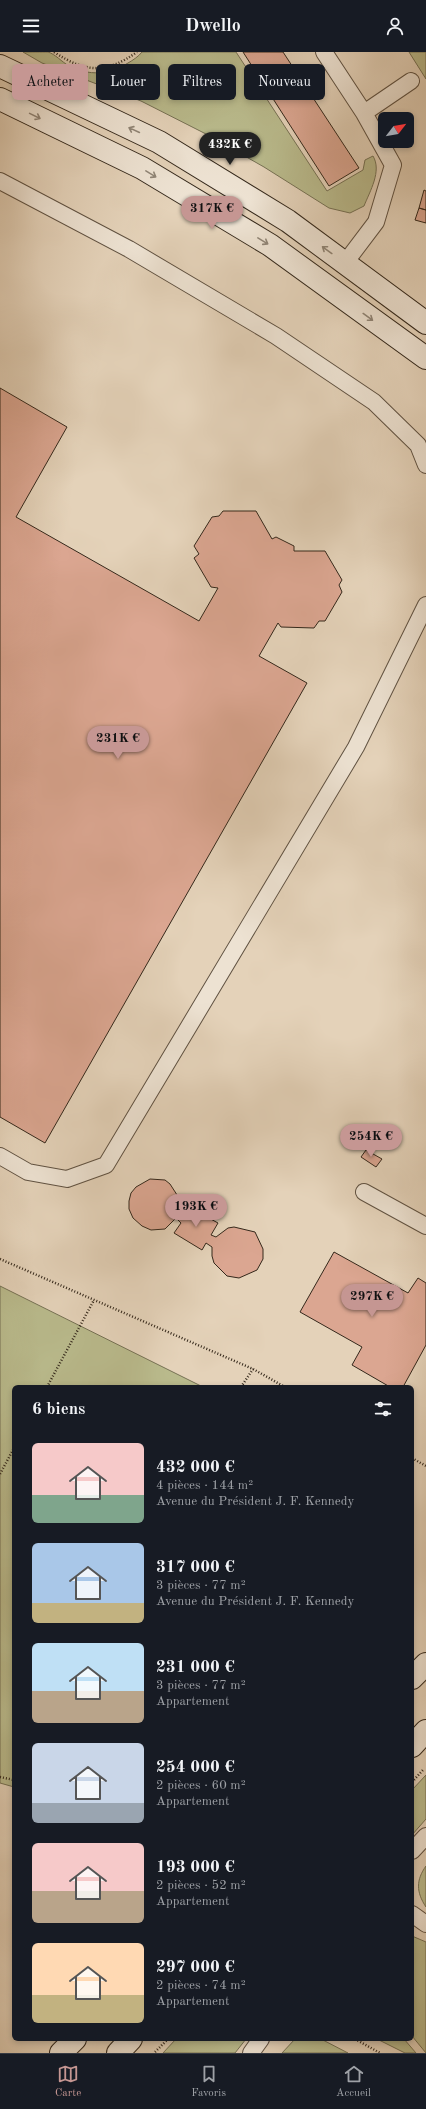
<!DOCTYPE html>
<html lang="fr">
<head>
<meta charset="utf-8">
<style>
  :root { --surface:#171b24; --page:#20242c; --text:#f1f3f6; --muted:#9ea1a6; --line:#363941; --accent:#c59692 }
  body { margin:0; font-family:"Old Standard TT",serif; background:var(--page); color:var(--text); height:100vh; display:flex; flex-direction:column; font-size:15px; white-space:nowrap }
  * { box-sizing:border-box; margin:0 }
  p { font-size:13px; color:var(--muted) }
  .icon { flex:none; width:22px; height:22px; fill:none; stroke:currentColor; stroke-width:2; stroke-linecap:round; stroke-linejoin:round }
  .map { position:relative; flex:1; overflow:hidden }
  .sheet { position:absolute; left:12px; top:1333px; width:402px; height:656px; display:flex; flex-direction:column; background:var(--surface); border-radius:6px; box-shadow:0 2px 6px #0003 }
  .sheet>* { flex:none }
  .top-card { position:absolute; left:12px; top:12px; width:402px; height:36px; display:flex; gap:8px }
  .needle { width:26px; rotate:59deg }
  .fabs { position:absolute; left:378px; top:60px; display:grid; gap:8px }
  .fabs a { display:grid; place-items:center; width:36px; height:36px; border-radius:6px; background:var(--surface); box-shadow:0 2px 6px #0003; font-size:20px }
  .price { position:absolute; translate:-50% -34px; padding:0 9px; border-radius:14px; background:var(--accent); color:#111; font-size:13px; line-height:26px; filter:drop-shadow(0 1px 2px #0008) }
  .price::after { content:''; position:absolute; left:50%; top:24px; width:12px; height:9px; margin-left:-6px; background:inherit; clip-path:polygon(0 0,100% 0,50% 100%) }
  .price.current { background:#222; color:#fff }
  ul { padding:0; list-style:none }
  li { display:flex; align-items:center; gap:12px; height:100px; padding:0 20px }
  li span { display:grid; place-items:center; flex:none; width:112px; height:80px; border-radius:6px; color:#555 }
  li>.icon { margin-inline-start:auto }
  span .icon { width:48px; height:48px; fill:#fffc; stroke-width:1 }
  li b { font-size:17px }
  h2 { display:flex; justify-content:space-between; align-items:center; height:48px; padding:0 20px; font-size:17px }
  .chip { padding:0 14px; border-radius:6px; background:var(--surface); box-shadow:0 2px 6px #0003; font-size:14px; line-height:36px }
  .chip.current { background:var(--accent); color:#111 }
  header { display:flex; justify-content:space-between; align-items:center; height:52px; padding:0 20px; background:var(--surface); font-size:18px; font-weight:800 }
  .tabs { display:flex; justify-content:space-around; align-items:center; height:56px; border-top:1px solid var(--line); background:var(--surface); font-size:11px; color:var(--muted) }
  .tabs a { display:grid; justify-items:center; gap:2px }
  .tabs .current { color:var(--accent) }
  .map>svg:first-child { display:block }
  .green { fill:#b9ba8c; stroke:#767154 }
  .building { fill:#dba691; stroke:#34281b }
  .lines { fill:none; stroke-linecap:round; stroke-linejoin:round }
  .service-casing { stroke:#605242; stroke-width:18 }
  .secondary-casing { stroke:#34281b; stroke-width:24 }
  .path { stroke:#34281b; stroke-width:2.5; stroke-dasharray:1 2; stroke-linecap:butt }
  .service { stroke:#ede2d2; stroke-width:16 }
  .secondary { stroke:#ede2d2; stroke-width:22 }
  .oneway { stroke:#908576 }
</style>
</head>
<body>
<header><svg class="icon" aria-label="menu" viewBox="0 0 24 24"><path d="M4 6h16M4 12h16M4 18h16"/></svg>Dwello<svg class="icon" aria-label="person" viewBox="0 0 24 24"><circle cx="12" cy="8" r="4"/><path d="M4 21q1-7 8-7t8 7"/></svg></header>
<div class="map">
<svg width="426" height="2001" viewBox="0 0 426 2001">
  <rect width="100%" height="100%" fill="#e4d2b9"/>
  <filter id="stains"><feTurbulence type="fractalNoise" baseFrequency=".005" numOctaves="4"/><feColorMatrix values="0 0 0 0 .2 0 0 0 0 .09 0 0 0 0 .02 0 0 0 .5 -.17"/></filter>
  <radialGradient id="worn" r=".72"><stop offset=".6" stop-color="#630" stop-opacity="0"/><stop offset="1" stop-color="#630" stop-opacity=".3"/></radialGradient>
  <path class="green" d="M23,0C30,0 42,0 48,0C55,2 62,10 69,14C89,24 109,23 128,11C133,8 138,5 142,0H236L327,139L363,118L365,108L373,104C382,119 370,139 364,154L350,161L329,156L264,115L206,82L141,49L42,11Z
    M409,0H426V27Z
    M0,1234L203,1335H14V1735L0,1731Z
    M426,1723V1767L412,1783V1738Z
    M426,1814V1855C416,1840 416,1828 426,1814Z
    M412,1884L426,1890V2001L412,1984Z
    M176,1987H246L235,2001H163Z
    M295,1987H321L348,2001H282Z
    M377,1987H404L416,2001H405Z"/>
  <path class="building" d="M243,0H283L359,116L329,134Z
    M424,138L426,139V158L419,156Z
    M419,156L426,158V171L415,168Z
    M0,336L67,375L16,465L199,569L218,536L211,535L194,506L199,502L194,494L212,465L219,464L223,459H256L272,487L276,485L294,494V499H325L342,528L339,533L342,540L325,569H319L314,576L281,575L278,571L259,604L307,631L45,1091L0,1065Z
    M366,1098L382,1107L376,1115L361,1105Z
    M150,1127L165,1128L170,1132L179,1146L180,1157L186,1160L189,1155L218,1171L211,1183L216,1185L228,1176L234,1175L255,1180L263,1197V1207L257,1218L239,1226L227,1224L214,1211L212,1204V1195L206,1191L202,1198L174,1181L181,1171L176,1166L165,1177L151,1178L142,1174L133,1166L129,1157V1149L131,1141L136,1135Z
    M334,1200L408,1241L418,1226L426,1231V1293L403,1335H390L352,1313L362,1295L300,1260Z"/>
  <g class="lines">
    <g class="service-casing">
      <path id="service" d="M324,0L364,61L393,113L376,170L345,211
        M364,61L411,29
        M0,129L129,197L276,284L374,350L418,393L426,413
        M0,1104L28,1120L67,1127L106,1113L356,695L426,553
        M364,1140L426,1174
        M412,1799L426,1784
        M412,1862L426,1872
        M251,2001L261,1987"/>
    </g>
    <g class="secondary-casing">
      <path id="secondary" d="M0,14L159,90L288,169L426,271
        M0,47L142,116L270,193L426,306
        M412,1626L426,1612
        M412,1694L426,1679
        M61,2001L75,1987
        M118,2001L131,1987"/>
    </g>
    <path class="path" d="M54,0C86,21 106,22 137,0
      M0,1207L253,1317L285,1335
      M47,1335L94,1248
      M241,1335L253,1317
      M412,1406L426,1414
      M0,1422L14,1396
      M0,1725L14,1728
      M412,1730L423,1718
      M355,1987L380,2001
      M155,2000L168,1987"/>
    <use href="#service" class="service"/>
    <use href="#secondary" class="secondary"/>
  </g>
  <defs><path id="oneway-shaft" d="M-6 0H5M1.5-3L5.5 0L1.5 3" fill="none" stroke-width="1.6" stroke-linecap="round" stroke-linejoin="round"/></defs>
  <g class="oneway">
    <use href="#oneway-shaft" transform="translate(35 64) rotate(26)"/>
    <use href="#oneway-shaft" transform="translate(134 78) rotate(-155)"/>
    <use href="#oneway-shaft" transform="translate(151 122) rotate(31)"/>
    <use href="#oneway-shaft" transform="translate(263 189) rotate(31)"/>
    <use href="#oneway-shaft" transform="translate(327 198) rotate(-144)"/>
    <use href="#oneway-shaft" transform="translate(368 265) rotate(36)"/>
  </g>
  <rect width="100%" height="100%" filter="url(#stains)"/>
  <rect width="100%" height="100%" fill="url(#worn)"/>
</svg>
<div class="fabs">
<a><svg class="needle" viewBox="-14 -14 28 28"><path d="M0-13l5 13h-10z" fill="#e53935"/><path d="M0 13l5-13h-10z" fill="#9ea1a6"/></svg></a>
</div>
<b class="price current" style="left:230px;top:114px">432K €</b>
<b class="price" style="left:212px;top:178px">317K €</b>
<b class="price" style="left:118px;top:708px">231K €</b>
<b class="price" style="left:371px;top:1106px">254K €</b>
<b class="price" style="left:196px;top:1176px">193K €</b>
<b class="price" style="left:372px;top:1266px">297K €</b>
<div class="top-card">
<a class="chip current">Acheter</a>
<a class="chip">Louer</a>
<a class="chip">Filtres</a>
<a class="chip">Nouveau</a>
</div>
<section class="sheet">
<h2>6 biens<svg class="icon" aria-label="filters" viewBox="0 0 24 24"><path d="M4 7h16M4 17h16"/><circle cx="9" cy="7" r="2"/><circle cx="15" cy="17" r="2"/></svg></h2>
<ul>
<li><span style="background:linear-gradient(#f6c9c9 65%,#7fa58c 0)"><svg class="icon" aria-label="home" viewBox="0 0 24 24"><path d="M3 11l9-7 9 7M6 9v11h12V9"/></svg></span><div><b>432 000 €</b><p>4 pièces · 144 m²</p><p>Avenue du Président J. F. Kennedy</p></div></li>
<li><span style="background:linear-gradient(#a9c7e8 75%,#c2b280 0)"><svg class="icon" aria-label="home" viewBox="0 0 24 24"><path d="M3 11l9-7 9 7M6 9v11h12V9"/></svg></span><div><b>317 000 €</b><p>3 pièces · 77 m²</p><p>Avenue du Président J. F. Kennedy</p></div></li>
<li><span style="background:linear-gradient(#bfe0f5 60%,#b9a48a 0)"><svg class="icon" aria-label="home" viewBox="0 0 24 24"><path d="M3 11l9-7 9 7M6 9v11h12V9"/></svg></span><div><b>231 000 €</b><p>3 pièces · 77 m²</p><p>Appartement</p></div></li>
<li><span style="background:linear-gradient(#c9d6e8 75%,#9aa5b1 0)"><svg class="icon" aria-label="home" viewBox="0 0 24 24"><path d="M3 11l9-7 9 7M6 9v11h12V9"/></svg></span><div><b>254 000 €</b><p>2 pièces · 60 m²</p><p>Appartement</p></div></li>
<li><span style="background:linear-gradient(#f6c9c9 60%,#b9a48a 0)"><svg class="icon" aria-label="home" viewBox="0 0 24 24"><path d="M3 11l9-7 9 7M6 9v11h12V9"/></svg></span><div><b>193 000 €</b><p>2 pièces · 52 m²</p><p>Appartement</p></div></li>
<li><span style="background:linear-gradient(#ffd9b3 65%,#c2b280 0)"><svg class="icon" aria-label="home" viewBox="0 0 24 24"><path d="M3 11l9-7 9 7M6 9v11h12V9"/></svg></span><div><b>297 000 €</b><p>2 pièces · 74 m²</p><p>Appartement</p></div></li>
</ul>
</section>
</div>
<nav class="tabs">
<a class="current"><svg class="icon" aria-label="map" viewBox="0 0 24 24"><path d="M3 6l6-2 6 2 6-2v14l-6 2-6-2-6 2zM9 4v14M15 6v14"/></svg>Carte</a>
<a><svg class="icon" aria-label="saved" viewBox="0 0 24 24"><path d="M7 4h10v16l-5-4-5 4z"/></svg>Favoris</a>
<a><svg class="icon" aria-label="home" viewBox="0 0 24 24"><path d="M3 11l9-7 9 7M6 9v11h12V9"/></svg>Accueil</a>
</nav>
</body>
</html>
